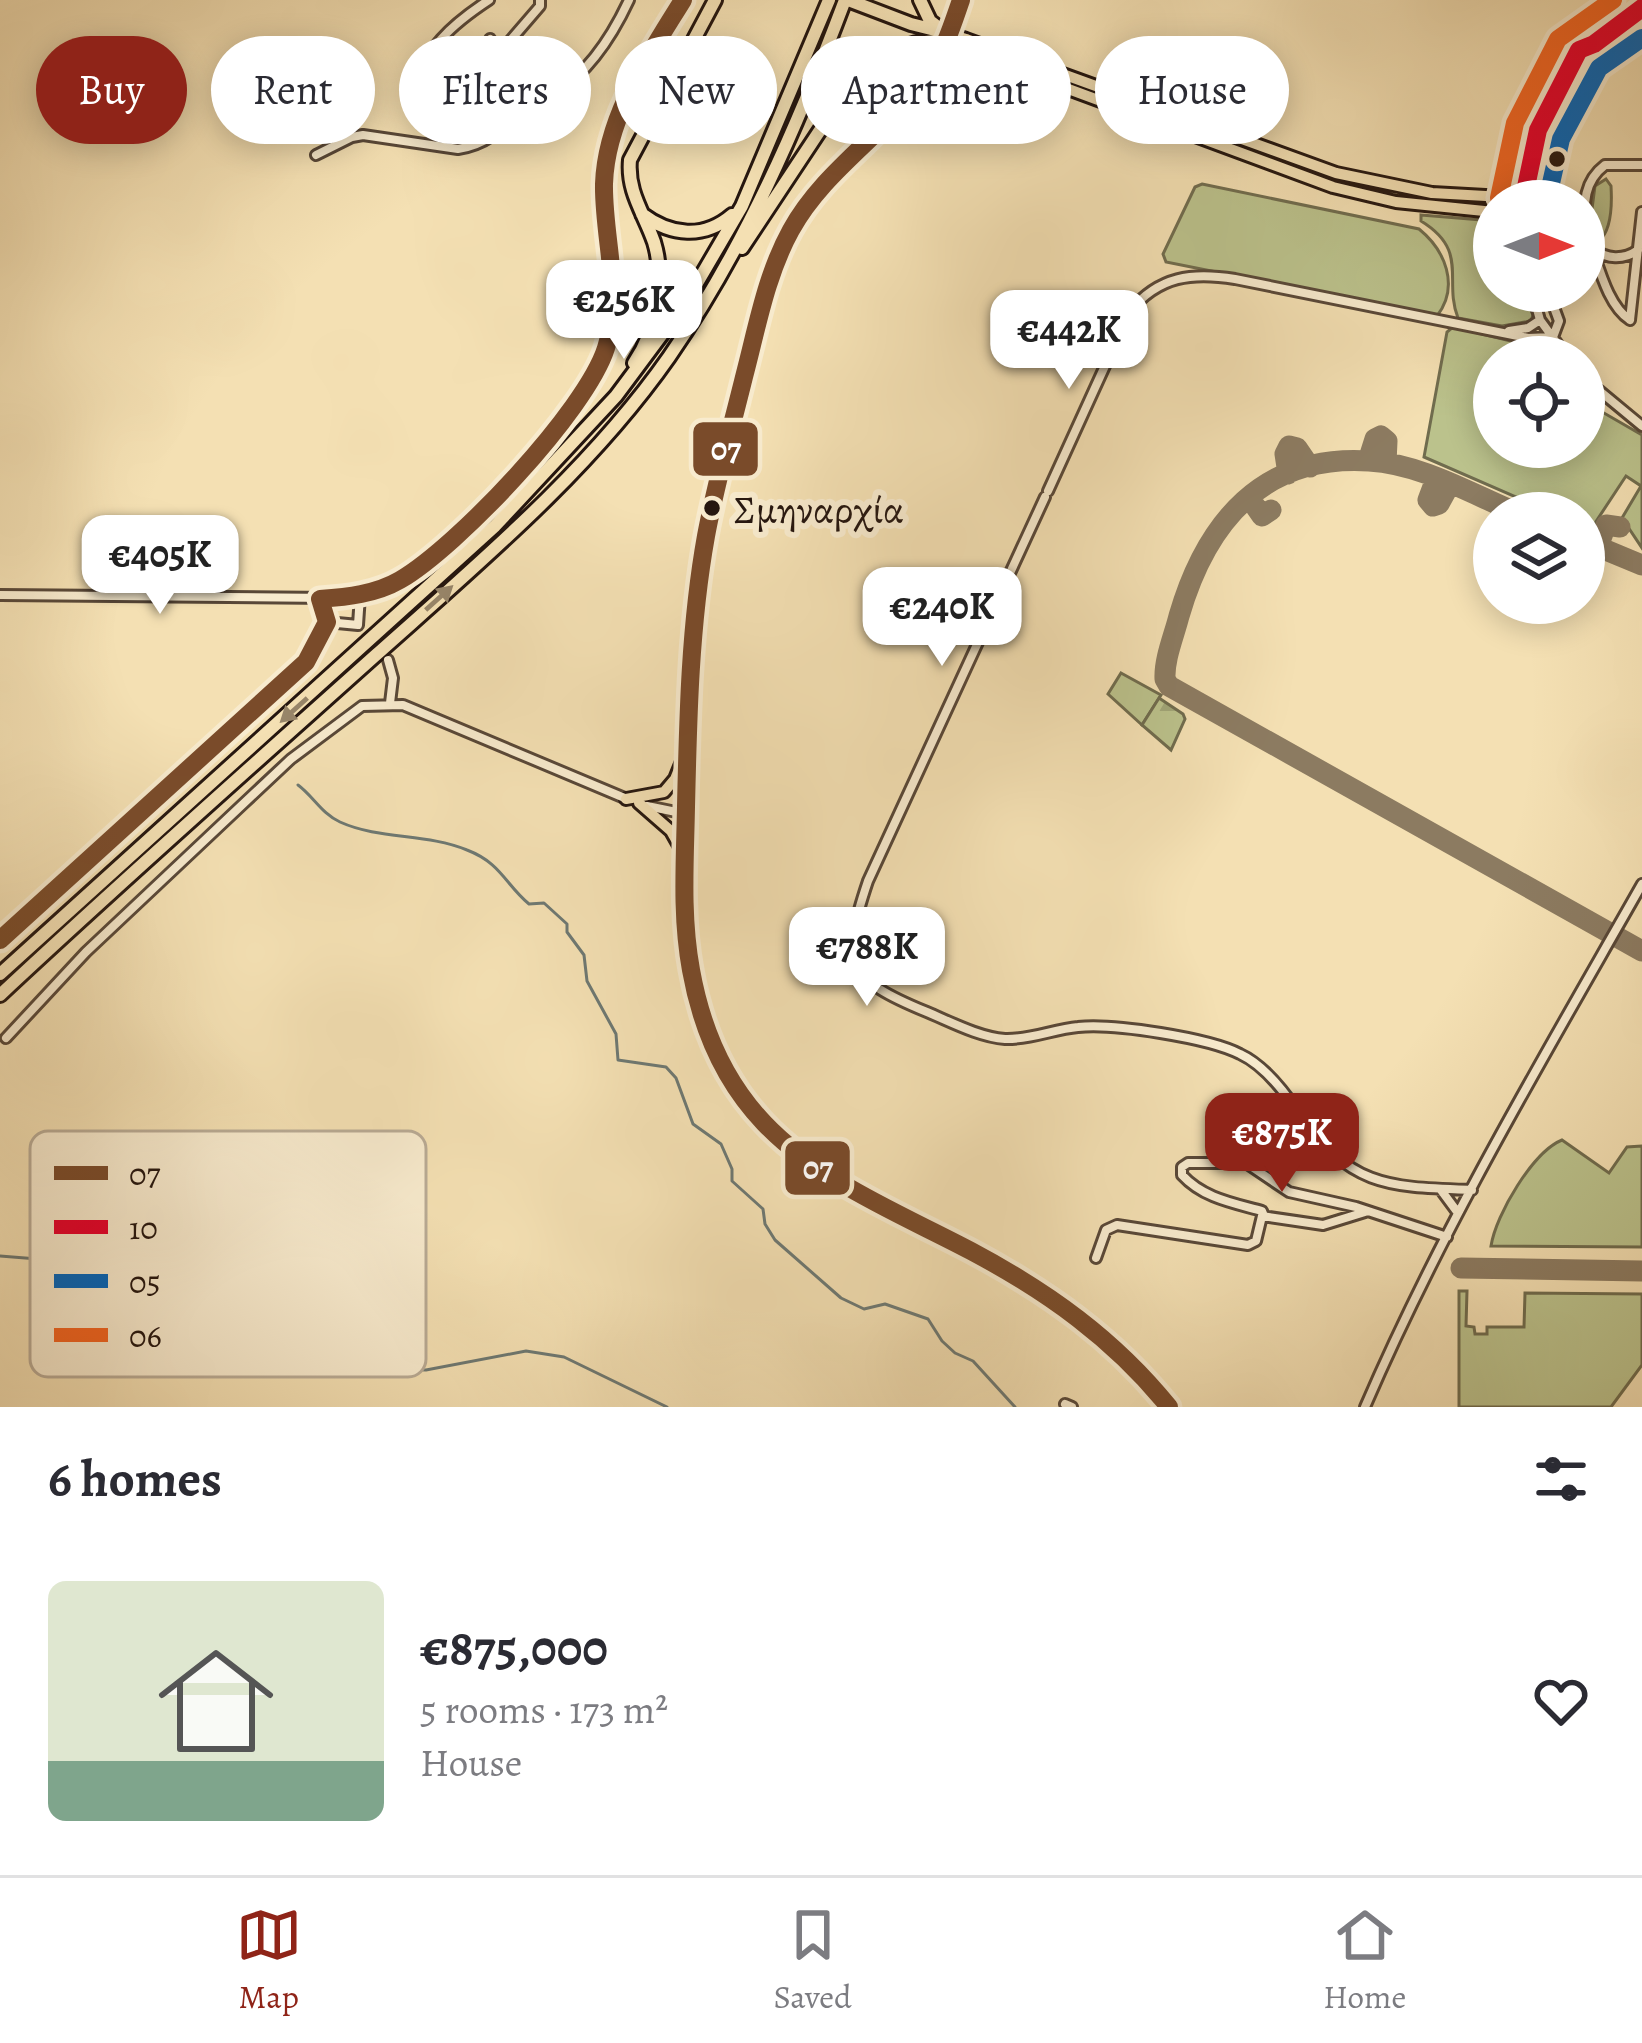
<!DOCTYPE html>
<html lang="en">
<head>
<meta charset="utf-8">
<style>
  :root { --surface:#fff; --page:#f7f7f7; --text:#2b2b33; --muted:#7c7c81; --line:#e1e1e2; --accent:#8f2418 }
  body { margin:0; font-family:Alegreya,serif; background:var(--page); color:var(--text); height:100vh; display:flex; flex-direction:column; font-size:45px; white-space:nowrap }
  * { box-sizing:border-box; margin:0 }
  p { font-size:39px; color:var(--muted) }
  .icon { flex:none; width:66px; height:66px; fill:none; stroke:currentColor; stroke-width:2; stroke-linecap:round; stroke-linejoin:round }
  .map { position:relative; height:1407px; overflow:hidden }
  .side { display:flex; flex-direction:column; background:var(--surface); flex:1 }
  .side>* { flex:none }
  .hud { position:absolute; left:36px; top:36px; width:1572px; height:108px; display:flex; gap:24px }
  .needle { width:78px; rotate:90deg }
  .tools { position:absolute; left:1473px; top:180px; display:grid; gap:24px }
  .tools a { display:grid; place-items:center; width:132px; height:132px; border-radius:50%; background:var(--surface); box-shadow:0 6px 30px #0003; font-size:60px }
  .price { position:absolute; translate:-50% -102px; padding:0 27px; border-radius:24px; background:#fff; color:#222; font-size:39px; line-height:78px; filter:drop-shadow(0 3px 6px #0008) }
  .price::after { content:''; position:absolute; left:50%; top:72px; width:36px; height:27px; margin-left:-18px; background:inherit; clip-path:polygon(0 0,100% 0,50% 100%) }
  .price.active { background:var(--accent); color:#fff }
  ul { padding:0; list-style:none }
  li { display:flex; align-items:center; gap:36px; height:300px; padding:0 48px }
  li span { display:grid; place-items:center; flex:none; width:336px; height:240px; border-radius:18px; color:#555 }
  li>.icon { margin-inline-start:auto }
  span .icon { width:144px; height:144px; fill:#fffc; stroke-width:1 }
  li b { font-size:51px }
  h2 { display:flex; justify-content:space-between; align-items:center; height:144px; padding:0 48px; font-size:51px }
  .tag { padding:0 42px; border-radius:54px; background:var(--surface); box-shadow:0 6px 30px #0003; font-size:42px; line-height:108px }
  .tag.active { background:var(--accent); color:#fff }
  .tab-bar { display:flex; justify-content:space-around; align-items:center; height:168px; border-top:3px solid var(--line); background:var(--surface); font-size:33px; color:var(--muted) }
  .tab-bar a { display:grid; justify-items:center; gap:6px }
  .tab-bar .active { color:var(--accent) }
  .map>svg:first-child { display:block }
  .green { fill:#bbc28c; stroke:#706c4e; stroke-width:3 }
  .forest { fill:url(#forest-firs); stroke:#706c4e; stroke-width:3 }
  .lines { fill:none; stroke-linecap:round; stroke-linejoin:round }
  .stream { stroke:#6e7973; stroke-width:3 }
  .taxiway { stroke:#8c7b61; stroke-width:21 }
  .minor-tunnel { stroke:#cbb892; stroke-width:8; stroke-dasharray:8 4; stroke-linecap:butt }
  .minor-casing { stroke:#594838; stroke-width:14 }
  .major-casing { stroke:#25160f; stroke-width:16 }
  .highway-casing { stroke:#25160f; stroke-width:18 }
  .minor { stroke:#f8ebce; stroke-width:8 }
  .major { stroke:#f4e0b3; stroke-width:10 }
  .highway { stroke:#f4e0b3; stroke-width:12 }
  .major-bridge-casing { stroke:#25160f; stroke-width:16; stroke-linecap:butt }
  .major-bridge { stroke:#f4e0b3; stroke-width:10 }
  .bus-1-casing { stroke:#f8ebce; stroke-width:27 }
  .bus-2-casing { stroke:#f8ebce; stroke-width:27 }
  .bus-3-casing { stroke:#f8ebce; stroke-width:27 }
  .bus-4-casing { stroke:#f8ebce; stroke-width:27 }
  .bus-1 { stroke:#7a4b2a; stroke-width:18 }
  .bus-2 { stroke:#e4002b; stroke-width:18 }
  .bus-3 { stroke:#0065bd; stroke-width:18 }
  .bus-4 { stroke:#f26522; stroke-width:18 }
  .oneway { fill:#978569 }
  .bus-dot { fill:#25160f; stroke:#f8ebce; stroke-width:4.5 }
  .labels { text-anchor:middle; stroke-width:12; stroke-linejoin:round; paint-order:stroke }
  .bus-label { font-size:39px; fill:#25160f; stroke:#f8ebce; text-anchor:start }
  .key { fill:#f8ebce; stroke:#b9ab95; stroke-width:3 }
  .key-label { font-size:33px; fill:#25160f }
  .line-badge { stroke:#f8ebce; stroke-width:4.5 }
  .badge-label { font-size:33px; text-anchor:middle; font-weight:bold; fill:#fff }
</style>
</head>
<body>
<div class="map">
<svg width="1642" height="1407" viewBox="0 0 1642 1407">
  <defs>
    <pattern id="forest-firs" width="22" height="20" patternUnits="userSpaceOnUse" patternTransform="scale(3)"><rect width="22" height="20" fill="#bbc28c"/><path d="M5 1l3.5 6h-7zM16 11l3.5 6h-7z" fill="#a1a678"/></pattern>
  </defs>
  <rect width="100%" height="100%" fill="#f4e0b3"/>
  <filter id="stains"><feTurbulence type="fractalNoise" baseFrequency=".00167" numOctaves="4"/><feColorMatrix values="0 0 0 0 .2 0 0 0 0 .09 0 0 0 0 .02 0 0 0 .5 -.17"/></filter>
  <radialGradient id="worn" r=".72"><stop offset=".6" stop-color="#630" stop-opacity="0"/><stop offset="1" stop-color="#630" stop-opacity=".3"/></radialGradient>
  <path class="green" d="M1606,179L1611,186C1612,203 1612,230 1599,241L1591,216L1595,186Z
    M1202,184L1419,229C1445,250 1460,286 1437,316L1166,262L1163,254L1195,187Z
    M1421,215L1494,221V291H1522L1533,315L1531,321L1502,326L1458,318C1443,280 1470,251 1421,221Z
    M1453,327L1548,350L1555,357H1494V447H1584V419L1604,413L1642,435V548L1622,518L1641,486L1626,476L1595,523L1586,527L1584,513H1553L1424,457L1447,332Z
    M1121,673L1161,695L1142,725L1108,694Z
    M1562,1140L1609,1173L1627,1147L1642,1146V1247L1491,1246C1496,1214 1533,1152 1562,1140Z
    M1459,1291H1467L1466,1326L1474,1327L1475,1334H1487V1327H1524L1525,1293L1642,1294V1365L1611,1407H1459Z"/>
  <path class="forest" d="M1159,698L1183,714L1185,719L1171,750L1142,725Z"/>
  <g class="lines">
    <path class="stream" d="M298,785C313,796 322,814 340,822C380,840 426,833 467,850C501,863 505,884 529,904L544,903L567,924V932L584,955L587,981L616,1034L618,1060L666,1067L676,1078L693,1124L721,1144L732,1169V1181L763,1209L765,1224L775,1240L841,1298L864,1309L885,1304L928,1319L942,1341L955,1353L973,1361L1015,1407
      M0,1256L88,1263L148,1260L175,1279L214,1285L288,1333L364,1368L426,1370L526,1351L564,1357L667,1407"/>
    <path class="taxiway" d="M1368,461L1375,439L1381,436L1387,441L1386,463
      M1288,474L1285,454L1289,446L1297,448L1310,467
      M1434,484L1428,500L1433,506L1439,504L1450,484
      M1244,502L1253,503L1262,516L1271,510
      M1517,513C1470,493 1421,464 1369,461C1262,454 1206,523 1179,616C1174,636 1164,659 1165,679L1169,686L1642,951
      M1584,541L1642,565
      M1598,547L1606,525L1620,527
      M1461,1268L1642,1271"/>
    <path class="minor-tunnel" d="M364,632L388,660"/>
    <g class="minor-casing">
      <path id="minor" d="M489,0C454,23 421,50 415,94L438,116C536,124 589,86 629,0
        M490,39L495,49H503L540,6V0
        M316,155L352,137L363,135L458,149C485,145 502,130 520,111
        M1584,227C1597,255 1604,303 1630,320
        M1586,229C1583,203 1584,181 1605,165H1642
        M1593,248C1606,260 1624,260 1638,250
        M1532,291L1540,320L1567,357
        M1548,291L1559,321L1553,337
        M1630,320L1642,212
        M1509,331L1528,328L1540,320
        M1584,378L1642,426
        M1048,491L1130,311C1159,276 1192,272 1235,279L1528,338L1553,337
        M1045,497L868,881C840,964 847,979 927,1012C951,1022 979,1037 1005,1039C1030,1040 1054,1029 1078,1027C1113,1023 1209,1038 1240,1054C1264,1065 1284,1091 1298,1112C1350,1187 1386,1187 1472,1190
        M0,595L332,598C356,595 380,592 402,579C450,553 591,399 606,348C623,288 599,225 605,165C609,121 659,39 683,0
        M320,599L327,622
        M327,622L358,625L360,595
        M388,660L393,678L390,703
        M647,806L686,814
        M0,940L306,662L327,622
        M6,1038L86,952L243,804L291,759L362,706L403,705L627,799
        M1441,1190L1458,1213
        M1264,1216L1262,1211C1233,1203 1203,1198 1182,1175V1167L1188,1163H1246L1289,1192L1356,1207L1447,1237
        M1096,1258L1106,1230L1117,1225L1248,1245L1256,1241L1262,1216L1323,1225L1365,1212
        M1065,1404L1072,1407
        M1365,1407C1443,1226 1545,1055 1642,884"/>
    </g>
    <g class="major-casing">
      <path id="major" d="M961,0C933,119 840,137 791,230C768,275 757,328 744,377C734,418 721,458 713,500C691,602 688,712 686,816C686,867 682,920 691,970C700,1019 720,1072 752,1110C792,1158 845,1185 899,1214C1002,1267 1099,1311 1169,1407
        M966,39L1336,173L1432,193L1538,199
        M963,50L1333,187L1396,202L1494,212
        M1523,201C1526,169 1533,137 1548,108C1558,88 1575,71 1579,50L1594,44L1642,8
        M1538,201C1541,155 1557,87 1600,65L1602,52L1642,20
        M626,799L664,792L675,779L685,754
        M639,803L671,831L684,854"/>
    </g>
    <g class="highway-casing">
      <path id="highway" d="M848,0L911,24L947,33
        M920,0L930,21L939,28
        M642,214C671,236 704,239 732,215
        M742,248L842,97C867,68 903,34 944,43
        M634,363C657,329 666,282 654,242C644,213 627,192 630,160L715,0
        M0,974L495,526L616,396L686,302L742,206L829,0
        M0,995C124,879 251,767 377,654C479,563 590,470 669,357C745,247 798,125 845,0"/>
    </g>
    <use href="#minor" class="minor"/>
    <use href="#major" class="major"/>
    <use href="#highway" class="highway"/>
    <g class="major-bridge-casing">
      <path id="major-bridge" d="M947,33L966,39
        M944,43L963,50"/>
    </g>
    <use href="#major-bridge" class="major-bridge"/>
    <g class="bus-1-casing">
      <path id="bus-1" d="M961,0C952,26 944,52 928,74C889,132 825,168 791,230C766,275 757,328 744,377C731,430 716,482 706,536C690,625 688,716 686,807C685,861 681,916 691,970C701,1026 724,1081 764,1123C820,1182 901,1214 971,1251C1048,1292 1114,1339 1169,1407
        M0,940L306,662L327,622L320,599C347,597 376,594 400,580C457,547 586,411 606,348C623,296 603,237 604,184C606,117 649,55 683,0"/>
    </g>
    <g class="bus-2-casing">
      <path id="bus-2" d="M1523,201L1538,130L1579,50L1594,44L1642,8"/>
    </g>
    <g class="bus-3-casing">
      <path id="bus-3" d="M1547,201L1561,139L1599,68L1642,38"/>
    </g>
    <g class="bus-4-casing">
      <path id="bus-4" d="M1499,198L1515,123L1558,39L1613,0"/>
    </g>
    <use href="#bus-1" class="bus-1"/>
    <use href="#bus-2" class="bus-2"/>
    <use href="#bus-3" class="bus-3"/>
    <use href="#bus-4" class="bus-4"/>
  </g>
  <defs><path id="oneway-solid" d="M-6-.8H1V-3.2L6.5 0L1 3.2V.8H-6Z" transform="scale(3)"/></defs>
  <g class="oneway">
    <use href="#oneway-solid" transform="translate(439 598) rotate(-42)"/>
    <use href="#oneway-solid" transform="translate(294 710) rotate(138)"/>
  </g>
  <g class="bus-dot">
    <circle cx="1557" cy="159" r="10"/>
    <circle cx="712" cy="508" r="10"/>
  </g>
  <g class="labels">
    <g class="bus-label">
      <text x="734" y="523">Σμηναρχία</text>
    </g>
  </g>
  <rect x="30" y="1131" width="396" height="246" rx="18" class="key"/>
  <rect x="54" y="1166" width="54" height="14" fill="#7a4b2a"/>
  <rect x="54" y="1220" width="54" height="14" fill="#e4002b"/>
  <rect x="54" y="1274" width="54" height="14" fill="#0065bd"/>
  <rect x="54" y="1328" width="54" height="14" fill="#f26522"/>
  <g class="key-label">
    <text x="129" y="1185">07</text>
    <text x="129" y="1239">10</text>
    <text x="129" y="1293">05</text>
    <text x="129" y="1347">06</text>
  </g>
  <g class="line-badge">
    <rect x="691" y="420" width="69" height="58" rx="12" fill="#7a4b2a"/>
    <rect x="783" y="1139" width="69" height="58" rx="12" fill="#7a4b2a"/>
  </g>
  <g class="badge-label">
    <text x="726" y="460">07</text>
    <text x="818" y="1179">07</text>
  </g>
  <rect width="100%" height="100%" filter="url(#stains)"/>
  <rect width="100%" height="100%" fill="url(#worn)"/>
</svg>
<div class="tools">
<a><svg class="needle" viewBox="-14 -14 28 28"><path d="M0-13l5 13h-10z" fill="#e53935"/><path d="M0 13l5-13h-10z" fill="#7c7c81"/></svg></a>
<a><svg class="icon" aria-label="locate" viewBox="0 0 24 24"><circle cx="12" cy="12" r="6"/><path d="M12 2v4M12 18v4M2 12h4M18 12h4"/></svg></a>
<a><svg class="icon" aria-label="layers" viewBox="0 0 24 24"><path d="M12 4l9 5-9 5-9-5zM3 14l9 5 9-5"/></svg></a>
</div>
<b class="price" style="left:624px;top:362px">€256K</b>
<b class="price" style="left:1069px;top:392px">€442K</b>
<b class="price" style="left:160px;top:617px">€405K</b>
<b class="price" style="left:942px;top:669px">€240K</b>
<b class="price" style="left:867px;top:1009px">€788K</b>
<b class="price active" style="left:1282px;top:1195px">€875K</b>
<div class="hud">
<a class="tag active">Buy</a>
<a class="tag">Rent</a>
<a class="tag">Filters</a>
<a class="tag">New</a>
<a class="tag">Apartment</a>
<a class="tag">House</a>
</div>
</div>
<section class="side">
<h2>6 homes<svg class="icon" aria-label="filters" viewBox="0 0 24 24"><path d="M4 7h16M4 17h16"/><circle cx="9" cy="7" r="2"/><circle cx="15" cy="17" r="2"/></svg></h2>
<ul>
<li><span style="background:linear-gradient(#dfe7d0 75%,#7fa58c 0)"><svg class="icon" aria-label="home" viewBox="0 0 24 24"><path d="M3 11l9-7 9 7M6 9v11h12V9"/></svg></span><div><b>€875,000</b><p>5 rooms · 173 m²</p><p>House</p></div><svg class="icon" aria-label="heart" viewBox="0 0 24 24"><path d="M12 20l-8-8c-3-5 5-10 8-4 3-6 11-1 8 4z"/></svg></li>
</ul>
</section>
<nav class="tab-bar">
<a class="active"><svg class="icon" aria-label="map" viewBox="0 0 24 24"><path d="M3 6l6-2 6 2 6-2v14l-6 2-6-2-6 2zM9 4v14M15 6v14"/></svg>Map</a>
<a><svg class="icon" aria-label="saved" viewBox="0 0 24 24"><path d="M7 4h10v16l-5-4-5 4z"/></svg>Saved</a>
<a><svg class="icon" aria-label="home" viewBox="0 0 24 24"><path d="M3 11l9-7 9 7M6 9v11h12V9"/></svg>Home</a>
</nav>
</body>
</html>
